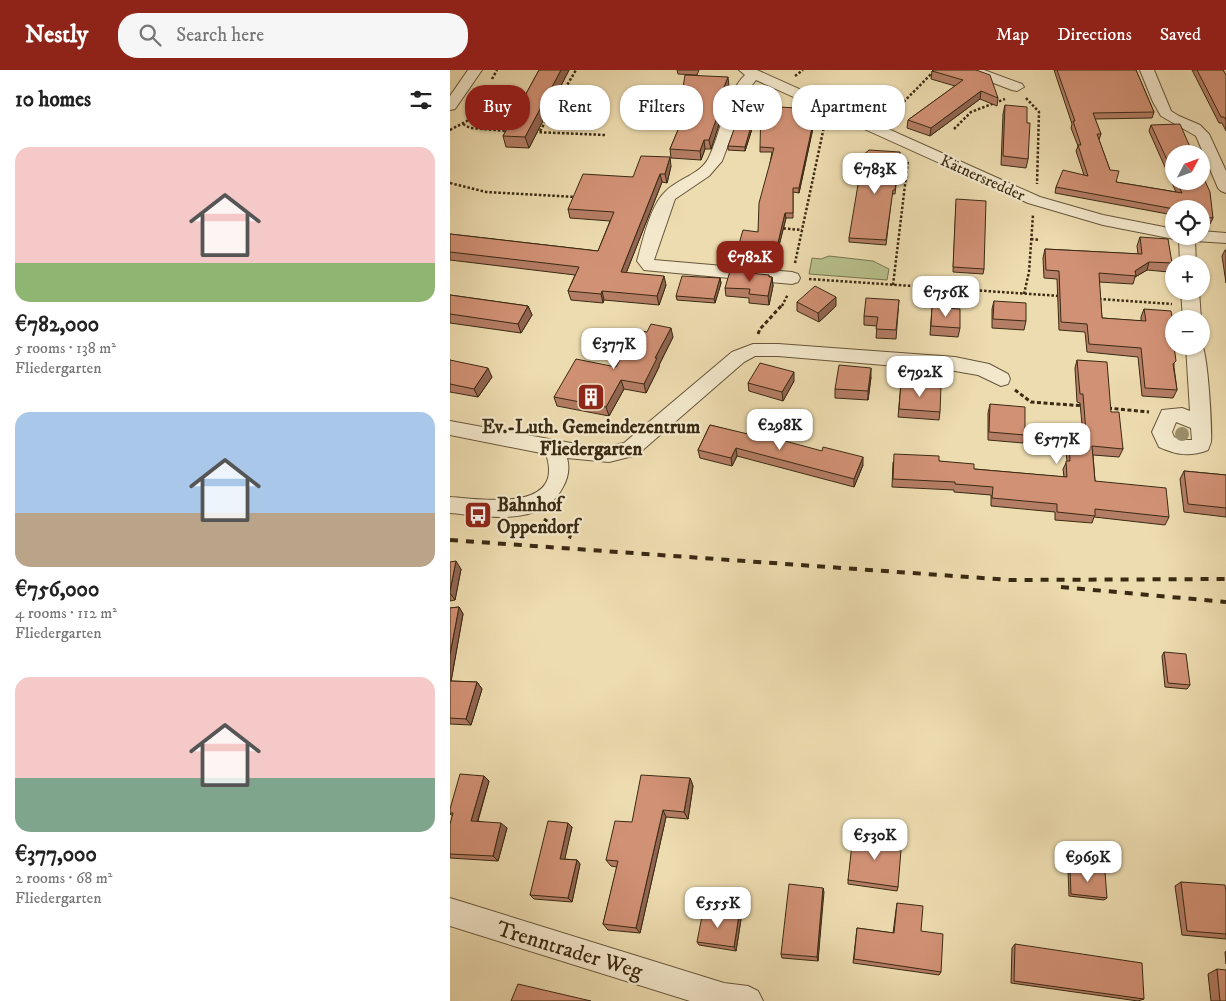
<!DOCTYPE html>
<html lang="en">
<head>
<meta charset="utf-8">
<style>
  :root { --surface:#fff; --page:#f6f6f6; --text:#222; --muted:#767676; --accent:#8f2418 }
  body { margin:0; font-family:"IM FELL DW Pica",serif; background:var(--page); color:var(--text); height:100vh; display:flex; flex-direction:column; font-size:19px; white-space:nowrap }
  * { box-sizing:border-box; margin:0 }
  p { font-size:16px; color:var(--muted) }
  .icon { flex:none; width:28px; height:28px; fill:none; stroke:currentColor; stroke-width:2; stroke-linecap:round; stroke-linejoin:round }
  .map { position:relative; flex:1; overflow:hidden }
  .drawer { display:flex; flex-direction:column; background:var(--surface); width:450px }
  .drawer>* { flex:none }
  .banner { position:absolute; left:15px; top:15px; width:475px; height:45px; display:flex; gap:10px }
  .needle { width:32px; rotate:49deg }
  .tools { position:absolute; left:715px; top:75px; display:grid; gap:10px }
  .tools a { display:grid; place-items:center; width:45px; height:45px; border-radius:50%; background:var(--surface); box-shadow:0 1px 4px #0004; font-size:25px }
  .price { position:absolute; translate:-50% -42px; padding:0 11px; border-radius:10px; background:#fff; color:#222; font-size:16px; line-height:32px; filter:drop-shadow(0 1px 2px #0008) }
  .price::after { content:''; position:absolute; left:50%; top:30px; width:15px; height:11px; margin-left:-8px; background:inherit; clip-path:polygon(0 0,100% 0,50% 100%) }
  .price.current { background:var(--accent); color:#fff }
  ul { padding:0; list-style:none }
  li { display:grid; align-content:center; gap:10px; height:265px; padding:0 15px }
  li span { display:grid; place-items:center; height:155px; border-radius:15px; color:#555 }
  li>.icon { margin-inline-start:auto }
  span .icon { width:90px; height:90px; fill:#fffc; stroke-width:1 }
  li b { font-size:21px }
  h2 { display:flex; justify-content:space-between; align-items:center; height:60px; padding:0 15px; font-size:21px }
  .pill { padding:0 18px; border-radius:20px; background:var(--surface); box-shadow:0 1px 4px #0004; font-size:18px; line-height:45px }
  .pill.current { background:var(--accent); color:#fff }
  header { display:flex; align-items:center; gap:30px; box-sizing:border-box; height:70px; padding:0 25px; background:var(--accent); color:#fff }
  header strong { font-size:24px }
  nav { display:flex; gap:28px; margin-inline-start:auto; font-size:18px }
  .search { width:350px; height:45px; background:var(--page); display:flex; align-items:center; gap:12px; box-sizing:border-box; padding:0 18px; border-radius:20px; color:var(--muted); font-size:19px }
  main { display:flex; flex:1; min-height:0 }
  .map>svg:first-child { display:block }
  .green { fill:#b7c08c; stroke:#787550 }
  .lines { fill:none; stroke-linecap:round; stroke-linejoin:round }
  .minor-casing { stroke:#67563a; stroke-width:2 }
  .path-far1 { stroke:#3a2a13; stroke-width:2.5; stroke-dasharray:2.5 2; stroke-linecap:butt }
  .path { stroke:#3a2a13; stroke-width:3; stroke-dasharray:4 2.5; stroke-linecap:butt }
  .minor { fill:#f3e8cc; fill-rule:evenodd }
  .rail { stroke:#3a2a13; stroke-width:4; stroke-dasharray:8 8; stroke-linecap:butt }
  .tree { fill:#9c8f6a }
  .wall { fill:#b47d65; stroke:#3a2a13 }
  .shaded-wall { fill:#926652; stroke:#3a2a13 }
  .building { fill:#d19175; stroke:#3a2a13 }
  .labels { text-anchor:middle; stroke-width:4.5; stroke-linejoin:round; paint-order:stroke }
  .far-street-label { font-size:16px; fill:#3a2a13; stroke:#f3e8cc }
  .poi-label { font-size:19px; font-weight:bold; fill:#3a2a13; stroke:#f3e8cc }
  .near-street-label { font-size:22px; fill:#3a2a13; stroke:#f3e8cc }
</style>
</head>
<body>
<header>
<strong>Nestly</strong>
<div class="search"><svg class="icon" aria-label="search" viewBox="0 0 24 24"><circle cx="10" cy="10" r="6"/><path d="M15 15l6 6"/></svg>Search here</div>
<nav><a>Map</a><a>Directions</a><a>Saved</a></nav>
</header>
<main>
<section class="drawer">
<h2>10 homes<svg class="icon" aria-label="filters" viewBox="0 0 24 24"><path d="M4 7h16M4 17h16"/><circle cx="9" cy="7" r="2"/><circle cx="15" cy="17" r="2"/></svg></h2>
<ul>
<li><span style="background:linear-gradient(#f6c9c9 75%,#8fb573 0)"><svg class="icon" aria-label="home" viewBox="0 0 24 24"><path d="M3 11l9-7 9 7M6 9v11h12V9"/></svg></span><div><b>€782,000</b><p>5 rooms · 138 m²</p><p>Fliedergarten</p></div></li>
<li><span style="background:linear-gradient(#a9c7e8 65%,#b9a48a 0)"><svg class="icon" aria-label="home" viewBox="0 0 24 24"><path d="M3 11l9-7 9 7M6 9v11h12V9"/></svg></span><div><b>€756,000</b><p>4 rooms · 112 m²</p><p>Fliedergarten</p></div></li>
<li><span style="background:linear-gradient(#f6c9c9 65%,#7fa58c 0)"><svg class="icon" aria-label="home" viewBox="0 0 24 24"><path d="M3 11l9-7 9 7M6 9v11h12V9"/></svg></span><div><b>€377,000</b><p>2 rooms · 68 m²</p><p>Fliedergarten</p></div></li>
</ul>
</section>
<div class="map">
<svg width="776" height="931" viewBox="0 0 776 931">
  <rect width="100%" height="100%" fill="#eddcb0"/>
  <filter id="stains"><feTurbulence type="fractalNoise" baseFrequency=".004" numOctaves="4"/><feColorMatrix values="0 0 0 0 .2 0 0 0 0 .09 0 0 0 0 .02 0 0 0 .5 -.17"/></filter>
  <radialGradient id="worn" r=".72"><stop offset=".6" stop-color="#630" stop-opacity="0"/><stop offset="1" stop-color="#630" stop-opacity=".3"/></radialGradient>
  <path class="green" d="M379,186L423,191L439,199L437,210L359,204L362,188L371,189Z"/>
  <g class="lines">
    <g class="minor-casing">
      <path id="minor" d="M18,0H32L5,39L0,40V26Z
        M289,0H307L590,127L653,145L724,159V166H751V161L776,163V173L745,171L746,194H730L729,168L724,169L653,155L578,133L306,10L299,19L272,91L259,106L225,129L204,190L342,202L348,204L350,208L348,212L342,214L194,200L187,191C193,171 200,135 216,121C228,109 250,104 258,89C270,66 277,21 295,5Z
        M515,0H534L572,14L574,17L567,21L562,20L517,3Z
        M690,0H704L721,41L729,46L750,55L759,64L776,101V123L771,121L768,118L746,66L711,46L703,32Z
        M731,221H749L751,249H733Z
        M751,272C758,282 762,357 761,372L758,380C740,387 727,385 709,377L702,362L712,340L732,338L740,341L736,276H751ZM726,352L741,358L742,370H733L724,367L722,362Z
        M303,274H328L505,287L539,294L558,304L560,309L558,314L551,316L528,305L505,301L328,286H305L294,292L187,385L159,392L117,388C120,398 118,408 113,417C92,458 37,446 0,443V427C32,429 116,443 96,384L0,365V351L132,375L159,376L174,373L282,282Z
        M0,828L274,913L298,916L308,921L313,931H240L0,856Z"/>
    </g>
    <path class="path-far1" d="M345,6L353,0
      M42,9L47,0
      M576,28L589,42L587,114
      M438,48L485,0
      M13,54L20,58L58,61
      M504,59L521,42L555,29
      M0,60L17,51L34,20
      M90,61L126,0
      M85,62L155,65
      M0,113L36,122L126,127
      M329,158L352,160
      M581,169L590,170
      M345,193L375,52
      M359,209L610,226
      M443,215L458,90
      M574,224L579,202L583,145
      M649,229L722,234
      M332,236L338,224"/>
    <path class="path" d="M308,264L310,259L333,234
      M565,320L581,332L635,336
      M658,338L699,342
      M94,449L103,455L123,457L119,470"/>
    <use href="#minor" class="minor"/>
    <path class="rail" d="M0,470L560,510L776,509
      M611,517L776,532"/>
  </g>
  <circle class="tree" cx="732" cy="364" r="7"/>
  <path class="wall" d="M89,0H119L79,78L56,77L53,66Z
    M227,0H249L247,5L228,4Z
    M526,0L548,28L547,36L530,29L480,66L457,58L458,50L505,16L481,9L482,1Z
    M604,0H686L704,42L702,48L645,49L651,64L649,70L660,100L666,112L726,122L699,61L701,55L724,84V111H751L763,148L760,154L751,153V139H724V150L723,145L605,123L606,117L634,105L626,81L628,76L621,58L622,54Z
    M742,0H773L776,5V61L772,53H769Z
    M279,16L275,28V36L261,79H255L251,90L221,88L220,79L237,39H232L231,30Z
    M555,35L577,53L578,89L576,98L551,95L553,44Z
    M306,36H307L308,40L295,81L278,80V76Z
    M366,39V44L349,123L343,122V148H336L323,199L285,195L284,191L308,162L322,82H310V77Z
    M450,82L445,124H442L436,175L399,172V168Z
    M221,96L217,113L212,112L176,203L216,215L209,235L154,230L153,233L121,230L118,221L125,205L0,190V164L148,181L160,151L120,148L118,139L183,107Z
    M506,134L534,199L533,204L503,202Z
    M690,167L722,193L719,202L697,200L685,207L683,214L649,212L652,248L691,251V247L694,239L724,259V297L727,320L723,328L692,326L688,287L637,282L635,262L609,260L607,209L594,208L593,188L595,179L688,184L687,176Z
    M775,180H776V213L772,186Z
    M319,205V207H322L323,216L319,235L299,233V228L276,226L275,218Z
    M270,208L271,213L265,233L227,230L226,226Z
    M0,225L78,236L82,245L71,263L0,253Z
    M449,230L446,269L426,268L427,256L414,255V246Z
    M544,231L576,251L574,260L542,258V239Z
    M347,232L386,236L369,252L347,241Z
    M482,237L510,258L508,267L480,265Z
    M223,267L209,295V297L196,323L174,319L159,346L107,336L104,327L166,297Z
    M0,290L42,307L28,327L0,322Z
    M627,290L661,342L673,379L669,387L643,385L645,411L719,447L715,455L644,447L642,453L605,450V442L541,436V425L504,422V420L442,417L443,392L489,391L524,399L614,407L613,399L617,391L616,382L619,374L634,376L630,333L627,332L625,298Z
    M421,307L418,330L385,328V319Z
    M344,311L333,331L299,321L298,313Z
    M451,313L490,342L489,350L448,347Z
    M540,334L575,365L573,373L538,370V343Z
    M260,355L413,395L404,417L287,386L282,396L250,388L248,380Z
    M734,401L776,405V447L734,442L730,409Z
    M0,492L11,499L5,530L0,531Z
    M9,537L13,544L1,611L27,612L32,619L21,655L0,654V538Z
    M714,582L740,615L737,619L715,617L712,586Z
    M240,708L243,716L238,749L216,747L190,863L158,860L153,854L167,797L161,796L156,790Z
    M39,711L28,751L57,758L48,791L0,788V754L3,746L0,744V739Z
    M122,757L114,789L127,790L130,794L122,832L84,829L80,825Z
    M414,776L439,779L448,817L447,821L398,814V810Z
    M620,799L657,828L654,830L619,826L618,801Z
    M731,812L776,822V869L732,865L725,816Z
    M373,818L368,891L332,888L331,884Z
    M447,833L471,861L491,902L489,905L403,893L407,858L443,863Z
    M291,849L286,881L249,875L247,872Z
    M565,874L694,929L688,931L561,913L562,878Z
    M776,881V894L775,882Z
    M767,899L776,931H761L758,904Z"/>
  <path class="shaded-wall" d="M111,0H119L79,78L75,67Z
    M278,7L279,16L275,28V36L261,79L259,70L270,27Z
    M531,21L530,29L480,66L481,58Z
    M307,36L308,40L295,81V77Z
    M366,39V44L349,123V118Z
    M254,70L255,79L251,90L250,81Z
    M220,87L221,96L217,113L215,104Z
    M210,104L212,112L173,211L171,202Z
    M335,143L336,148L323,199V194Z
    M699,192L697,200L685,207V201Z
    M214,206L216,215L209,235L207,226Z
    M322,207L323,216L319,235L318,226Z
    M270,208L271,213L265,233L264,229Z
    M152,221L154,230L153,233L151,224Z
    M386,227V236L369,252L368,243Z
    M78,236L82,245L71,263L68,254Z
    M221,258L223,267L209,295V297L196,323L194,314L205,288Z
    M38,298L42,307L28,327L24,319Z
    M421,298V307L418,330V321Z
    M344,302V311L333,331L332,322Z
    M171,310L174,319L159,346L156,337Z
    M286,378L287,386L282,396L281,388Z
    M413,387V395L404,417V409Z
    M6,491L11,499L5,530L0,523V521Z
    M9,537L13,544L0,617V584Z
    M27,612L32,619L21,655L16,649Z
    M34,706L39,711L26,756L21,751Z
    M240,708L243,716L238,749L234,742Z
    M213,740L216,747L190,863L186,858Z
    M51,753L57,758L48,791L43,786Z
    M118,753L122,757L114,793L110,789Z
    M127,790L130,794L122,832L118,828Z
    M373,818L374,822L368,891L367,887Z
    M289,845L291,849L286,881L284,877Z"/>
  <path class="building" d="M89,0H111L75,67L53,66Z
    M484,0H526L540,5L548,28L531,21L481,58L458,50L513,10L482,1Z
    M607,0H686L704,42L643,43L651,64H647L660,100L669,101L666,112L732,123L726,111H751V102L760,122L763,148L751,147V139H724L606,117L613,100L638,106L628,75H631L623,51H625Z
    M747,0H773L776,5V50L774,47H771Z
    M235,5L278,7L270,27H274L259,70H254L250,81L220,79L240,31L231,30Z
    M294,32L305,33V36H307L295,77L278,76Z
    M555,35L577,37V53H580L578,89L553,86Z
    M311,36L366,39L349,118H343V143H335L323,194L284,191L293,160L308,162L309,133L324,78L310,77Z
    M730,54L743,84H724V105L701,55Z
    M419,80L450,82L445,120H443L436,170L399,168L413,85Z
    M191,86L220,87L215,104H210L171,202L214,206L207,226L152,221L151,224L118,221L129,197L0,182V164L148,181L164,142L118,139L133,104L183,107Z
    M506,129L536,131L534,199L503,197Z
    M690,167L718,169L722,193L699,192L685,201L686,206L649,203L652,248L696,251L694,239L721,241L724,259V268H723L726,291L723,294L727,320L695,318L691,278L639,274L637,254L611,252L609,201L596,200L595,179L692,184Z
    M280,201L319,205V207H322L318,226L299,224L300,219L275,218Z
    M232,206L270,208L264,229L226,226Z
    M365,216L386,227L368,243L347,232Z
    M0,225L78,236L68,254L0,244Z
    M416,228L449,230L446,260L426,259L428,247L414,246Z
    M544,231L576,233V251L543,249Z
    M482,237L510,239V258L481,256Z
    M201,254L221,258L205,288H207L194,314L171,310L156,337L104,327L126,289L166,297L186,260L197,262Z
    M0,290L38,298L24,319L0,314Z
    M627,290L657,292L661,342H669L673,379L642,376L645,411L716,418L719,447L645,439V446L607,442V434L542,428L543,417L505,414V412L443,409L444,384L489,386V391L524,394V399L617,407L616,391H620L619,374L637,376L633,324H630Z
    M310,293L344,302L332,322L298,313Z
    M389,295L421,298L418,321L385,319Z
    M451,313L491,316L490,342L449,339Z
    M540,334L575,337V365L539,362Z
    M260,355L319,369L320,367L372,381L373,377L413,387L404,409L286,378L281,388L248,380Z
    M734,401L776,405V438L738,434Z
    M6,491L0,521V492Z
    M9,537L0,584V538Z
    M714,582L736,584L740,615L718,613Z
    M0,611L27,612L16,649L0,648Z
    M10,704L34,706L21,751L51,753L43,786L0,784V754L3,743H0V739Z
    M191,705L240,708L234,742L213,740L186,858L153,854L168,791L156,790L165,751L182,752Z
    M98,751L118,753L110,789L127,790L118,828L80,825Z
    M416,761L440,764L439,779L451,780L448,817L398,810L402,774L414,776Z
    M620,799L655,802L657,828L621,824Z
    M731,812L775,815L776,822V864L737,861Z
    M339,814L373,818L367,887L331,884Z
    M447,833L473,836L471,861L493,864L491,902L404,889L407,858L444,863Z
    M253,841L289,845L284,877L247,872Z
    M565,874L692,893L694,929L564,911Z
    M767,899L776,900V931H770Z
    M68,914L141,931H61Z"/>
  <defs>
    <g id="building-square" transform="scale(1.4375)"><rect x="-9" y="-9" width="18" height="18" rx="4" fill="#8f2418" stroke="#f3e8cc"/><path d="M-4-6H4V6H1V3H-1V6H-4ZM-2.5-4.3h1.7v1.8h-1.7ZM.8-4.3h1.7v1.8H.8ZM-2.5-1h1.7V.8h-1.7ZM.8-1h1.7V.8H.8Z" fill="#fff"/></g>
    <g id="bus-square" transform="scale(1.4375)"><rect x="-9" y="-9" width="18" height="18" rx="4" fill="#8f2418" stroke="#f3e8cc"/><path d="M-5-6H5V4H4V6H2V4H-2V6H-4V4H-5ZM-3.5-4V0h7V-4ZM-3.5 1.2v1.5H-2V1.2ZM2 1.2v1.5H3.5V1.2Z" fill="#fff"/></g>
  </defs>
  <g fill-rule="evenodd">
    <use href="#building-square" x="141" y="327"/>
    <use href="#bus-square" x="28" y="445"/>
  </g>
  <g class="labels">
    <g class="far-street-label">
      <text transform="translate(533 107) rotate(24)" y="6">Kätnersredder</text>
    </g>
    <g class="poi-label">
      <text x="141" y="363">Ev.-Luth. Gemeindezentrum<tspan x="141" dy="22">Fliedergarten</tspan></text>
      <text x="47" y="441" text-anchor="start">Bahnhof<tspan x="47" dy="22">Oppendorf</tspan></text>
    </g>
    <g class="near-street-label">
      <text transform="translate(120 879) rotate(17)" y="8">Trenntrader Weg</text>
    </g>
  </g>
  <rect width="100%" height="100%" filter="url(#stains)"/>
  <rect width="100%" height="100%" fill="url(#worn)"/>
</svg>
<div class="tools">
<a><svg class="needle" viewBox="-14 -14 28 28"><path d="M0-13l5 13h-10z" fill="#e53935"/><path d="M0 13l5-13h-10z" fill="#767676"/></svg></a>
<a><svg class="icon" aria-label="locate" viewBox="0 0 24 24"><circle cx="12" cy="12" r="6"/><path d="M12 2v4M12 18v4M2 12h4M18 12h4"/></svg></a>
<a>+</a>
<a>−</a>
</div>
<b class="price" style="left:425px;top:125px">€783K</b>
<b class="price current" style="left:300px;top:213px">€782K</b>
<b class="price" style="left:496px;top:248px">€756K</b>
<b class="price" style="left:164px;top:300px">€377K</b>
<b class="price" style="left:470px;top:328px">€792K</b>
<b class="price" style="left:330px;top:381px">€298K</b>
<b class="price" style="left:607px;top:395px">€577K</b>
<b class="price" style="left:425px;top:791px">€530K</b>
<b class="price" style="left:638px;top:813px">€969K</b>
<b class="price" style="left:268px;top:859px">€555K</b>
<div class="banner">
<a class="pill current">Buy</a>
<a class="pill">Rent</a>
<a class="pill">Filters</a>
<a class="pill">New</a>
<a class="pill">Apartment</a>
</div>
</div>
</main>
</body>
</html>
